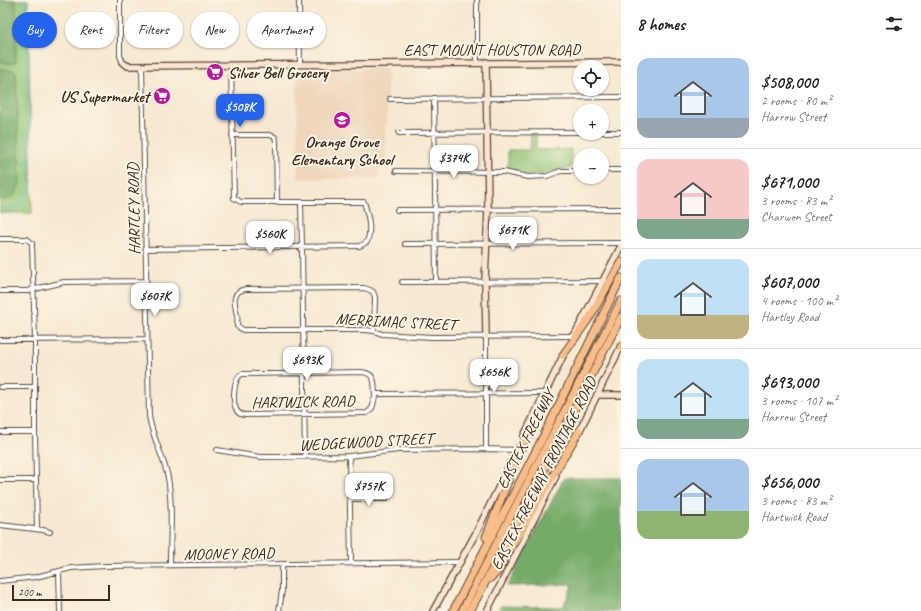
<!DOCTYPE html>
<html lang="en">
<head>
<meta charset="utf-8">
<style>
  :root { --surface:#fff; --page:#f2f2f2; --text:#222; --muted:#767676; --line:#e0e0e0; --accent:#2563eb }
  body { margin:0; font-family:Caveat,sans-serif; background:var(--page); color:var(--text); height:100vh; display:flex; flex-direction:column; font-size:15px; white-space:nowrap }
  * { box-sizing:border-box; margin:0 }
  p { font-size:13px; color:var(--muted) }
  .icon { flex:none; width:22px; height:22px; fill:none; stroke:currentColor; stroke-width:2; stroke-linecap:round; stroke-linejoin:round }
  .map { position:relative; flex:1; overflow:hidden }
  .panel { display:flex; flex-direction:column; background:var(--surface); width:300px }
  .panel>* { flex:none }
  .guide { position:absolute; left:12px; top:12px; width:380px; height:36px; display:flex; gap:8px }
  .buttons { position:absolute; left:573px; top:60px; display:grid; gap:8px }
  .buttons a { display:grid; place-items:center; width:36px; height:36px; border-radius:50%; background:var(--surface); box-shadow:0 1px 3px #0004; font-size:20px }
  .scale { position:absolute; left:12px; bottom:10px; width:98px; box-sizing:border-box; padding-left:4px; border:2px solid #3b2a1e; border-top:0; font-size:11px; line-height:14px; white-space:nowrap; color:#3b2a1e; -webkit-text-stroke:3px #fcf5e5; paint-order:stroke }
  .price { position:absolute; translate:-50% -34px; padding:0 9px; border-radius:8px; background:#fff; color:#222; font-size:13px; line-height:26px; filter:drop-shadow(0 1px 2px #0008) }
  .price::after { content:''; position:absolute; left:50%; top:24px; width:12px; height:9px; margin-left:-6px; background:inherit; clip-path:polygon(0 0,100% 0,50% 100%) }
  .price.current { background:var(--accent); color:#fff }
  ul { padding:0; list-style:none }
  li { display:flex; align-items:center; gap:12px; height:100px; padding:0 16px }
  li+li { border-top:1px solid var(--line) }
  li span { display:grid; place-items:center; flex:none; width:112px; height:80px; border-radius:12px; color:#555 }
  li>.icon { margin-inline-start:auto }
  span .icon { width:48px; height:48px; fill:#fffc; stroke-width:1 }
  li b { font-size:17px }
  h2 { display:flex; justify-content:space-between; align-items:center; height:48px; padding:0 16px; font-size:17px }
  .tag { padding:0 14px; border-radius:18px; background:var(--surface); box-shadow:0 1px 3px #0004; font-size:14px; line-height:36px }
  .tag.current { background:var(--accent); color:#fff }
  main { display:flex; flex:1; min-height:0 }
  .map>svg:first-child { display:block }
  .built { fill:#efd6bc }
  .green { fill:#92c677; stroke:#66784a }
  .forest { fill:#75ab68; stroke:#586a43 }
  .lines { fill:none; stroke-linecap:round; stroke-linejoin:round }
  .stream { stroke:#61b8de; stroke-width:1 }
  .street-casing { stroke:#574739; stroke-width:6 }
  .secondary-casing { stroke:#574739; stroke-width:8 }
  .highway-casing { stroke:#574739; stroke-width:9 }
  .street { stroke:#fff; stroke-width:4 }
  .secondary { stroke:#fce5d0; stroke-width:5.5 }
  .highway { stroke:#f8bd89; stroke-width:7 }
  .labels { text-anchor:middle; stroke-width:4; stroke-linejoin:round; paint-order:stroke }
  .street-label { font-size:16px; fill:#3b2a1e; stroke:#fcf5e5 }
  .poi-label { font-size:16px; font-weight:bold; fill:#3b2a1e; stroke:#fcf5e5; text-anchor:start }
</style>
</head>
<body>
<main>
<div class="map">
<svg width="621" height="611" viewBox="0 0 621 611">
  <rect width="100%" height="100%" fill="#fcf5e5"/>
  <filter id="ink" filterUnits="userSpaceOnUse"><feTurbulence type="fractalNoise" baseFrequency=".025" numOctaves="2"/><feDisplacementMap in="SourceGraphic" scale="8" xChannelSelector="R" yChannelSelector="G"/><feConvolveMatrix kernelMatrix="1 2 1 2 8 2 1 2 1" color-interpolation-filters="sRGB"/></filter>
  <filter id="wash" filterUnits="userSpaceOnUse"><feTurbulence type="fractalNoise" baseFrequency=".012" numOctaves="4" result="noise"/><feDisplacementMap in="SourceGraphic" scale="16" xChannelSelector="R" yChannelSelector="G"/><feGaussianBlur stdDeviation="0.9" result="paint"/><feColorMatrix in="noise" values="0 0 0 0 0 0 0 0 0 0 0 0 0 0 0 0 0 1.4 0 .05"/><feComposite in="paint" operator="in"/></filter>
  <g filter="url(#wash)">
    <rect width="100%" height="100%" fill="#f7e9d1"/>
    <path class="built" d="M387,68V126H385L387,168L379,169L378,178L298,179L297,69Z"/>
    <path class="green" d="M0,0H28L32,213H0Z
      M531,134H536V150L571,149V168C560,169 550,174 539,175C528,176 518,174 508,170V150H530Z"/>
    <path class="forest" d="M0,0H16V62L10,64L0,61Z
      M0,69L16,71L20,183C16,196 14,199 0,200Z
      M564,478H621V611H497L500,606L563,607L573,584L507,586Z"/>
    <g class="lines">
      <path class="stream" d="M0,209C17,209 24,205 29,189L26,0"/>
    </g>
  </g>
  <g filter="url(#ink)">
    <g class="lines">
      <g class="street-casing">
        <path id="street" d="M120,0V56L123,63
          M299,0L300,64
          M477,0V62
          M142,66L149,416C152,437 164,457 168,478C173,506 170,537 170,565
          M434,98L436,282
          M390,99L621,97
          M602,132H621
          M399,133L580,132
          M232,135H270L275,137L276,141L277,202
          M602,170H621
          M396,171L504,172L528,177L547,176L561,171H580
          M301,202L302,247L305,457
          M397,210L621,209
          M0,239H27L32,243L35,340V432L37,529
          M405,244L621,243
          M146,249L360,246L367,242C372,230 368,215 364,202H241L234,198L231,65
          M402,282L602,281
          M0,291H27L64,282L146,281
          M374,331L375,297L373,292L370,290L364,288L246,289C230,291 235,305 237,316C238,319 237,323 237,326L243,330H366L374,331L382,334L432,337L574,336
          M486,337V449
          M0,340L147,339
          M0,387H35
          M375,396C374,384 377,374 362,372L242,374C233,378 232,403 237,411C239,414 242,415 245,415L367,413C377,407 371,400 377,394L545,393
          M0,432H35
          M217,450L260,457L349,456L398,450L486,449L517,450
          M349,456L351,563
          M0,480H36
          M350,499H386
          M0,525L43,530L50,532
          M59,571L60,611
          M0,581L36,577L71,568L105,566L461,562
          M279,611L282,591V564"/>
      </g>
      <g class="secondary-casing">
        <path id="secondary" d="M123,63L128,66L621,62
          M575,334L621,246
          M486,337L485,281L488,209L486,62
          M597,395H621
          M578,434L621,346
          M524,436L565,352
          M433,611L477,531L518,448
          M487,611L556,476"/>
      </g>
      <g class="highway-casing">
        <path id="highway" d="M621,347V346
          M563,355L590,317L621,262
          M486,537L524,441L526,433
          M489,579L496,573L579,431
          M453,611L542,439L621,278
          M462,611L621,301
          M470,611L524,509L621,317"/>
      </g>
      <use href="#street" class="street"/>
      <use href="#secondary" class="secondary"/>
      <use href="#highway" class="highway"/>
    </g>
  </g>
  <defs>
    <g id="supermarket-disc" transform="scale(0.9)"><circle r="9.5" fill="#b5179e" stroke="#fcf5e5"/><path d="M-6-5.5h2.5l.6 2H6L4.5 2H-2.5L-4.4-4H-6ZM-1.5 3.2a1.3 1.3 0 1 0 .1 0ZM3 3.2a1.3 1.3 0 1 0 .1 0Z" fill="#fff"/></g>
    <g id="school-disc" transform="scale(0.9)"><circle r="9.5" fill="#b5179e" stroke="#fcf5e5"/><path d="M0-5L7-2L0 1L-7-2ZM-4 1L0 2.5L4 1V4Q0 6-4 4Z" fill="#fff"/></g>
  </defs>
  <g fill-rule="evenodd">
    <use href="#supermarket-disc" x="215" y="72"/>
    <use href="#supermarket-disc" x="162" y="96"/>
    <use href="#school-disc" x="342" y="120"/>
  </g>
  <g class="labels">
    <g class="street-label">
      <text x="492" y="55">EAST MOUNT HOUSTON ROAD</text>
      <text transform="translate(133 209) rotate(-91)" y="6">HARTLEY ROAD</text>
      <text transform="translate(396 321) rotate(3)" y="6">MERRIMAC STREET</text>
      <text transform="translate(303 401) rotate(-1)" y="6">HARTWICK ROAD</text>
      <text transform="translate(525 439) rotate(-63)" y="6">EASTEX FREEWAY</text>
      <text transform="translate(366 441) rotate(-3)" y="6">WEDGEWOOD STREET</text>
      <text transform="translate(543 473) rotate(-63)" y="6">EASTEX FREEWAY FRONTAGE ROAD</text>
      <text transform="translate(229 553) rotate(-1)" y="6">MOONEY ROAD</text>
    </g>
    <g class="poi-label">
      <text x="228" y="78">Silver Bell Grocery</text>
      <text x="149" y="102" text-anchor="end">US Supermarket</text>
      <text x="342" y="147" text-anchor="middle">Orange Grove<tspan x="342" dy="18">Elementary School</tspan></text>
    </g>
  </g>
</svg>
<div class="buttons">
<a><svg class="icon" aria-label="locate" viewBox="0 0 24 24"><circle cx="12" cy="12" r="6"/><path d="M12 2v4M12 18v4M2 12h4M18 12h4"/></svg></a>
<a>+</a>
<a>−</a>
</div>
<div class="scale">200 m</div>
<b class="price current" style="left:240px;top:128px">$508K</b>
<b class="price" style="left:454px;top:179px">$374K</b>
<b class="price" style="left:513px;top:251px">$671K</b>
<b class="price" style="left:270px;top:255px">$560K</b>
<b class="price" style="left:155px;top:317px">$607K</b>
<b class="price" style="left:307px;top:381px">$693K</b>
<b class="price" style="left:494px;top:393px">$656K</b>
<b class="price" style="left:369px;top:507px">$757K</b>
<div class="guide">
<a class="tag current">Buy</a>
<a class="tag">Rent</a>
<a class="tag">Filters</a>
<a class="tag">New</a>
<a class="tag">Apartment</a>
</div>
</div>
<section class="panel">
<h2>8 homes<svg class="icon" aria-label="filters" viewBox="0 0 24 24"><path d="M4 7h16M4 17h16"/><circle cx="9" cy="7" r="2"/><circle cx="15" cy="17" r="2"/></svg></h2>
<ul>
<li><span style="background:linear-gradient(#a9c7e8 75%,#9aa5b1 0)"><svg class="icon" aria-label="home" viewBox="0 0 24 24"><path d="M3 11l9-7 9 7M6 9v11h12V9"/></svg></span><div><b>$508,000</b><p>2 rooms · 80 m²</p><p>Harrow Street</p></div></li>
<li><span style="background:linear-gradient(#f6c9c9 75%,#7fa58c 0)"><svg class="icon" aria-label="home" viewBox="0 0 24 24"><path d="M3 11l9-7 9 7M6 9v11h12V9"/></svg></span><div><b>$671,000</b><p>3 rooms · 83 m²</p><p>Charwon Street</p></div></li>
<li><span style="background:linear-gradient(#bfe0f5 70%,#c2b280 0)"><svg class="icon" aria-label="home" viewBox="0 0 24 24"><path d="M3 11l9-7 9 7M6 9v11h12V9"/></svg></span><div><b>$607,000</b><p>4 rooms · 100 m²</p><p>Hartley Road</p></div></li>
<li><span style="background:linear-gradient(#bfe0f5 75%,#7fa58c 0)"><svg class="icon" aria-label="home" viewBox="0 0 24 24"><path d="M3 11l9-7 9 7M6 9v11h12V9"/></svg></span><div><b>$693,000</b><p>3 rooms · 107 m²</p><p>Harrow Street</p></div></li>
<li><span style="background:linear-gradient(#a9c7e8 65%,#8fb573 0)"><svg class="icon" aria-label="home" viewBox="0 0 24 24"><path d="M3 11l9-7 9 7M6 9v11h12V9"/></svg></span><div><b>$656,000</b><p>3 rooms · 83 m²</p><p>Hartwick Road</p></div></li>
</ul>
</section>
</main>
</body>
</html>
